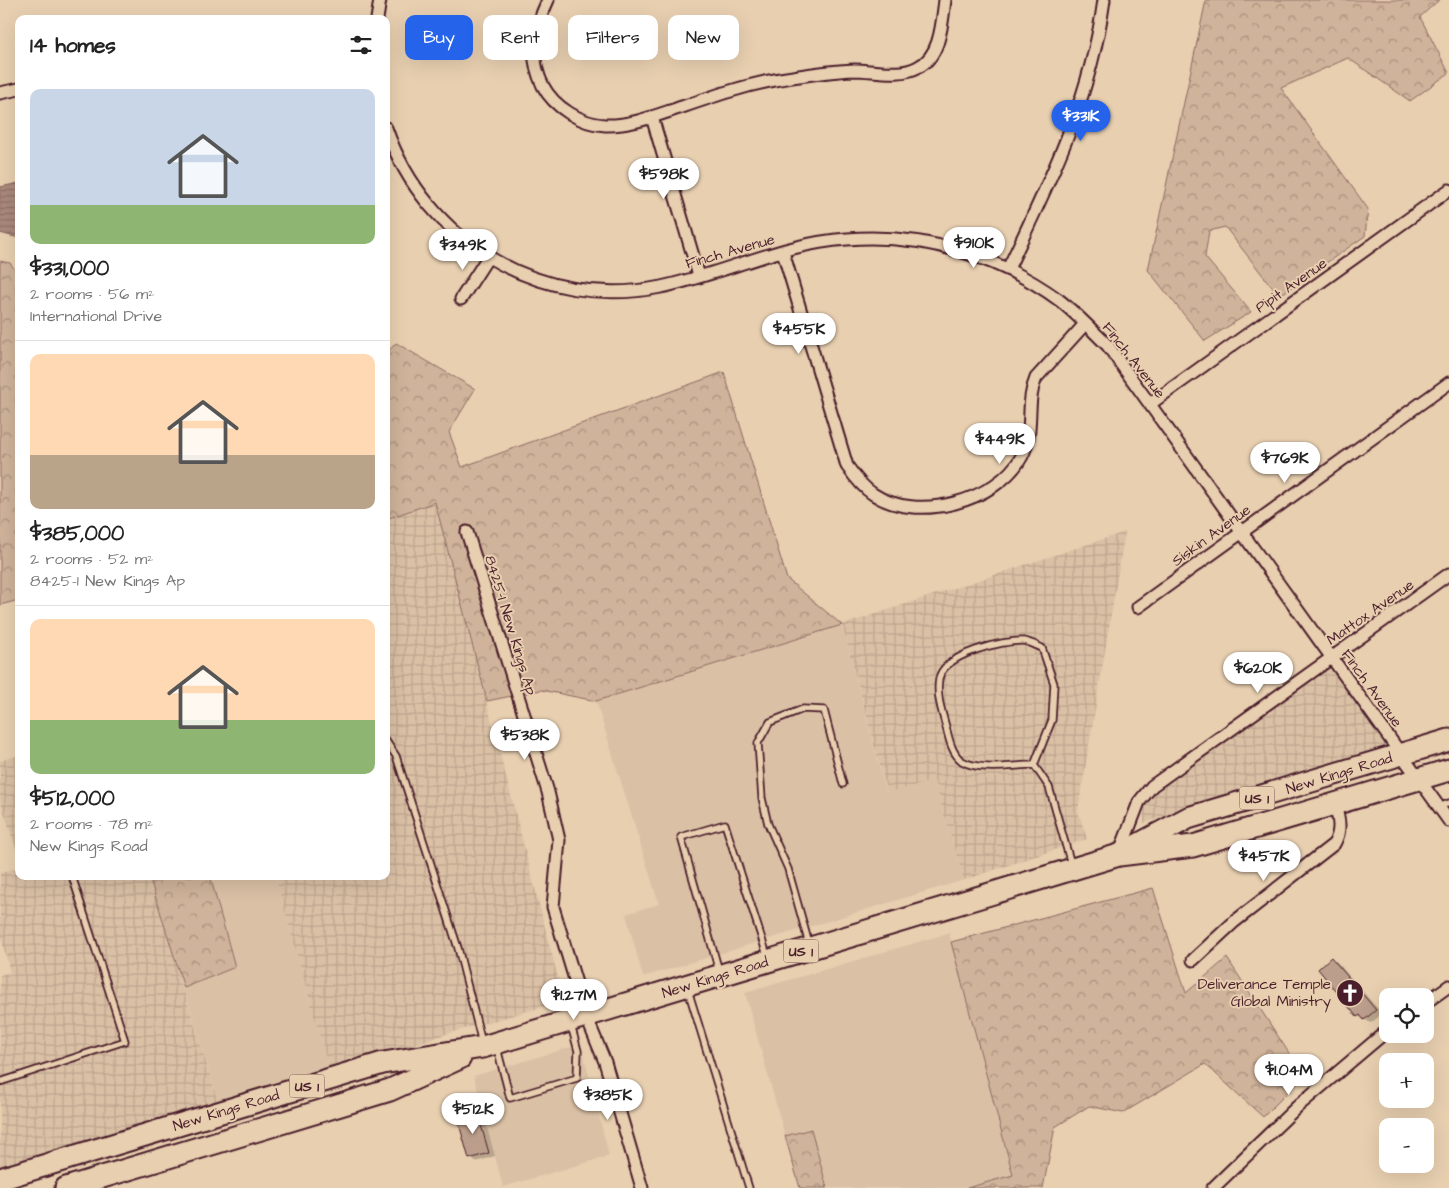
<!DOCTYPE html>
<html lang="en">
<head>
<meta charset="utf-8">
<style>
  :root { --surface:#fff; --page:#f6f6f6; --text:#222; --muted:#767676; --line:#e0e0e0; --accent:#2563eb }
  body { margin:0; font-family:"Architects Daughter",sans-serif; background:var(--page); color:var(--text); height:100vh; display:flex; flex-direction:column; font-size:19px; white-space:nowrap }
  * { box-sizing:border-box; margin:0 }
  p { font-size:16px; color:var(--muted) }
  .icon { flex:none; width:28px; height:28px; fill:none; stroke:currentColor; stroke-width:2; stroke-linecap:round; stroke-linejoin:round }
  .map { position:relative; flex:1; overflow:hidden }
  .drawer { position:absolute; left:15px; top:15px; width:375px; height:865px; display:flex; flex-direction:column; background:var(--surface); border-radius:10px; box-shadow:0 5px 20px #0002 }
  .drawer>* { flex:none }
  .hud { position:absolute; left:405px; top:15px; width:475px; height:45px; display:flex; gap:10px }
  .tools { position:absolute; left:1379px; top:988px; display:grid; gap:10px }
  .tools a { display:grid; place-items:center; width:55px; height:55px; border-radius:10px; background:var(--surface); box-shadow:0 5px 20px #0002; font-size:25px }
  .price { position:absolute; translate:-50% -42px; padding:0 11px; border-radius:18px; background:#fff; color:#222; font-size:16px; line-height:32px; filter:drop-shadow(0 1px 2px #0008) }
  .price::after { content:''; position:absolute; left:50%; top:30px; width:15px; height:11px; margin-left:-8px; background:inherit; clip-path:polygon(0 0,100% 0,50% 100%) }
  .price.active { background:var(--accent); color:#fff }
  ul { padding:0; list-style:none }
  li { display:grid; align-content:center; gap:10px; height:265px; padding:0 15px }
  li+li { border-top:1px solid var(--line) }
  li span { display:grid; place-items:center; height:155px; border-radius:10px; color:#555 }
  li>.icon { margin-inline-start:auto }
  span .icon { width:90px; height:90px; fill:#fffc; stroke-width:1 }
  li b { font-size:21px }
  h2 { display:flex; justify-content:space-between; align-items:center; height:60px; padding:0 15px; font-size:21px }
  .pill { padding:0 18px; border-radius:10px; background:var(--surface); box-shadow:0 5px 20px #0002; font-size:18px; line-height:45px }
  .pill.active { background:var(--accent); color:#fff }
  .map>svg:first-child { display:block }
  .built { fill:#dac0a5 }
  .industrial { fill:url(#industrial-grid) }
  .forest { fill:url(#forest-crowns); stroke:#8c6962 }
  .water { fill:url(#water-rules); stroke:#845f5b }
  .shadow { fill:#0003 }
  .building { fill:#bb9e8b; stroke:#4a1f2b }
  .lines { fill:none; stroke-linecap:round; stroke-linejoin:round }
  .lane-casing { stroke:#4a1f2b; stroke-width:9 }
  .street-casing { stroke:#4a1f2b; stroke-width:15 }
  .highway-casing { stroke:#4a1f2b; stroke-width:25 }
  .lane { stroke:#e8cfb0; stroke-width:5.5 }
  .street { stroke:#e8cfb0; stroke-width:11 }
  .highway { stroke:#e8cfb0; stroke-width:21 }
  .labels { text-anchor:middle; stroke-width:4; stroke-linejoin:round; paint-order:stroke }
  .shield { fill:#e8cfb0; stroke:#795453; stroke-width:1 }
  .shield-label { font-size:14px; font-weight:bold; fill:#4a1f2b }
  .street-label { font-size:15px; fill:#4a1f2b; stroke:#e8cfb0 }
  .poi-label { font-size:15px; fill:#4a1f2b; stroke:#e8cfb0; text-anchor:end }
</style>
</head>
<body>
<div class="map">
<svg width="1449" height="1188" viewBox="0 0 1449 1188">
  <defs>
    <pattern id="industrial-grid" width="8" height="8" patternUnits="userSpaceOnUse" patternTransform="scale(1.25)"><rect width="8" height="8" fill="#dac0a5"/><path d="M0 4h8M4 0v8" fill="none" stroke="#bda58e"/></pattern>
    <pattern id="forest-crowns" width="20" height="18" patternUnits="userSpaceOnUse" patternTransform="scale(1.25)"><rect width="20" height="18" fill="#cfb39a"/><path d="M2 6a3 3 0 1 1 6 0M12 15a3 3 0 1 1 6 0" fill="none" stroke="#aa917e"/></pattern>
    <pattern id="water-rules" width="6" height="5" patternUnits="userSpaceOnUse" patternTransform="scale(1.25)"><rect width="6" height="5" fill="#aa897b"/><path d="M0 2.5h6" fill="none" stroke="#8c6f65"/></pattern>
  </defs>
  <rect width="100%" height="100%" fill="#e8cfb0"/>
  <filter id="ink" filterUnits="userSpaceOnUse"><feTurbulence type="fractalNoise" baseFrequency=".02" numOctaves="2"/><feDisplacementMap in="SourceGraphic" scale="10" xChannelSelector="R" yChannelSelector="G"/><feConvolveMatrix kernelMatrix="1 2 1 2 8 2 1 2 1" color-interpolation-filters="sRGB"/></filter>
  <g filter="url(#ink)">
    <path class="built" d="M842,625L886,792L934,781L964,880L643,977L626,914L659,904L596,701Z
      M210,876H275L330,1073L219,1105L184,988L235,967Z
      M949,933L1013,1176L967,1188H827L811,1129L785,1136L745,993Z
      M581,1044L609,1156L503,1187L474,1076Z"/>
    <path class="industrial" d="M435,502L564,1001L446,1034L330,1073L275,876H386V519Z
      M1125,532L1078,811L1087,839L964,880L934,781L887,793L842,625Z
      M1331,665L1388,749L1144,823L1143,805L1160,787Z
      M19,755V857L0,800V761Z
      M19,867V876H149L219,1105L0,1170V975L10,972L0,933V873Z"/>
    <path class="forest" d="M1206,0H1439L1420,17L1449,73L1410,101L1348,58L1281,88L1368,209L1365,236L1279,296L1225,227L1209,231L1205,257L1251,312L1205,341L1148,270Z
      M0,261L10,263L19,275V600L0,605Z
      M396,343L475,389L449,432L462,467L724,372L787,579L842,625L596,701L541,690L487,701L435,502L386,519V354Z
      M149,876H210L235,967L184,988Z
      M1153,888L1186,993L1227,958L1304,1076L1263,1117L1205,1064L1123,1113L1089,1106L1055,1127L1043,1188H967L1013,1175L951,942Z
      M811,1129L827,1188H800L785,1136Z"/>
    <path class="water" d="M19,183V238L0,233V187Z"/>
    <path class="shadow" d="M1331,959L1338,963L1382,1014L1371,1023L1358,1016L1319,969Z
      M477,1113L484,1116L495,1156L476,1162L470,1158Z"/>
    <path class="building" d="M1331,957L1376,1010L1364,1020L1360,1015L1357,1017L1318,969Z
      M477,1111L489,1153L469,1159L457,1117Z"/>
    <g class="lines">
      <g class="lane-casing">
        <path id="lane" d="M386,741L396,756L458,948L482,1043
          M1034,765L1052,720L1054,684L1042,648C1037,646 1030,642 1024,641C1003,640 943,654 939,679C936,695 942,712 946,727C949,739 952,754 962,761C981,772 1014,765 1034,765L1049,787L1071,864
          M1439,807L1449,803
          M809,944L788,869L768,824L762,798L758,743L770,722L803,709L824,710L843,784
          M719,971L681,837L725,824L768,958
          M688,990L749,1188
          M497,1048L510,1098L577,1078L578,1051L571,1025
          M0,1082L125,1041L72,876"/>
      </g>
      <g class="street-casing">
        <path id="street" d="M548,0C534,30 528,55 543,86C554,107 581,124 605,125C631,126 657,115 682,107C714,96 746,85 780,79C804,75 829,71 854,70C874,70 900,77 918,67C941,56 942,22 945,0
          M377,19L380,0
          M0,93L19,89
          M652,117L699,276
          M386,128C426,243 541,311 661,287C723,274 783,243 847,239C922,233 999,256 1059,300C1077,314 1092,330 1108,346L1449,821
          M783,252L847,466C854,476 862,487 873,494C916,523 997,502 1022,456C1035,431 1025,403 1036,378L1085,324
          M1008,269C1051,178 1090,101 1104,0
          M461,299L488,257
          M1150,404L1449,190
          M467,532L548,792L559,840L553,907L586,1016L605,1062L642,1188
          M1138,607L1449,383
          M1119,854L1139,802L1152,786L1449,574
          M1193,960L1234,922L1334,844C1342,830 1339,820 1335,804
          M1425,1003L1449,986
          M1213,1188L1298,1106L1388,1030"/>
      </g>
      <g class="highway-casing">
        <path id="highway" d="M1130,849L1188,818L1449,740
          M0,1179L383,1063L483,1047L1119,855L1193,846L1449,770
          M66,1188L390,1090L460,1058"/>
      </g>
      <use href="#lane" class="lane"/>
      <use href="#street" class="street"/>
      <use href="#highway" class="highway"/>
    </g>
  </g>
  <defs>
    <g id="church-disc" transform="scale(1.4375)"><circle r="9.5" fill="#4a1f2b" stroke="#e8cfb0"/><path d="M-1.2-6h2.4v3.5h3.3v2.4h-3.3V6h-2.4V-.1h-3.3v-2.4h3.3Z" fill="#fff"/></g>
  </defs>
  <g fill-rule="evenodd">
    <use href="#church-disc" x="1350" y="993"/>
  </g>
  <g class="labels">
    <g class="shield">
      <rect x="1239.5" y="786.5" width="35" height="23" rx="4"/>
      <rect x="783.5" y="939.5" width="35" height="23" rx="4"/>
      <rect x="289.5" y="1074.5" width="35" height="23" rx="4"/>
    </g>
    <g class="shield-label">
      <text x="1257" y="803">US 1</text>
      <text x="801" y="956">US 1</text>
      <text x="307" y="1091">US 1</text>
    </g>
    <g class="street-label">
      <text transform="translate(730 251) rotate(-16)" y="5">Finch Avenue</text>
      <text transform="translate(1291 285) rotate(-35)" y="5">Pipit Avenue</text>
      <text transform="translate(1134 360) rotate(52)" y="5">Finch Avenue</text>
      <text transform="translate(1211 535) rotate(-36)" y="5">Siskin Avenue</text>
      <text transform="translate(1370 612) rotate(-35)" y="5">Mattox Avenue</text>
      <text transform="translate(511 625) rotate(73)" y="5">8425-1 New Kings Ap</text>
      <text transform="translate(1372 688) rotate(54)" y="5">Finch Avenue</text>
      <text transform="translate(1339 773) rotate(-17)" y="5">New Kings Road</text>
      <text transform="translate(715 977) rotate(-17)" y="5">New Kings Road</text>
      <text transform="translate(226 1110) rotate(-17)" y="5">New Kings Road</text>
    </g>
    <g class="poi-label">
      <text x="1331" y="989">Deliverance Temple<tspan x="1331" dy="17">Global Ministry</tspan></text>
    </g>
  </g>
</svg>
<div class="tools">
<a><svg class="icon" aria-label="locate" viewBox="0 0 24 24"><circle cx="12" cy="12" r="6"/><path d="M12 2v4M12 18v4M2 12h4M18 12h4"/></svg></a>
<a>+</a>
<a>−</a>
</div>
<b class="price active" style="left:1081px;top:142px">$331K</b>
<b class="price" style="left:664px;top:200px">$598K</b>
<b class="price" style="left:974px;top:269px">$910K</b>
<b class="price" style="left:463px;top:271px">$349K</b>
<b class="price" style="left:799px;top:355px">$455K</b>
<b class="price" style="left:1000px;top:465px">$449K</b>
<b class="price" style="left:1285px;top:484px">$769K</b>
<b class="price" style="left:1258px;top:694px">$620K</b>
<b class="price" style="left:525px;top:761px">$538K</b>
<b class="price" style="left:1264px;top:882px">$457K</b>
<b class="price" style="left:574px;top:1021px">$1.27M</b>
<b class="price" style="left:1289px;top:1096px">$1.04M</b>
<b class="price" style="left:608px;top:1121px">$385K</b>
<b class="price" style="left:473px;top:1135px">$512K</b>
<div class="hud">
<a class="pill active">Buy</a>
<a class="pill">Rent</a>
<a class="pill">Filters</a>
<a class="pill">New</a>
</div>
<section class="drawer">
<h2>14 homes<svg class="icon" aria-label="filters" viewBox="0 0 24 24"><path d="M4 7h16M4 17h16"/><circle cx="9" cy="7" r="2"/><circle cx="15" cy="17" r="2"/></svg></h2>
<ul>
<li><span style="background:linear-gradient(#c9d6e8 75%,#8fb573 0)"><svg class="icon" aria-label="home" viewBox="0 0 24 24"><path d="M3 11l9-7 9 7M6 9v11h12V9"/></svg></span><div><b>$331,000</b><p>2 rooms · 56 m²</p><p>International Drive</p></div></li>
<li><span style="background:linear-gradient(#ffd9b3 65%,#b9a48a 0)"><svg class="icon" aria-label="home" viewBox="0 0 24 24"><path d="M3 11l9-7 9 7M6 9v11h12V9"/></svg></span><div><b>$385,000</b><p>2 rooms · 52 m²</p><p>8425-1 New Kings Ap</p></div></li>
<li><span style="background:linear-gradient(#ffd9b3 65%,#8fb573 0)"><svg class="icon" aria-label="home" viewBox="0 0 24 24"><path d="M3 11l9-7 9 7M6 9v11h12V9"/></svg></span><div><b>$512,000</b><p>2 rooms · 78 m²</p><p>New Kings Road</p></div></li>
</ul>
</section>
</div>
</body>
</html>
